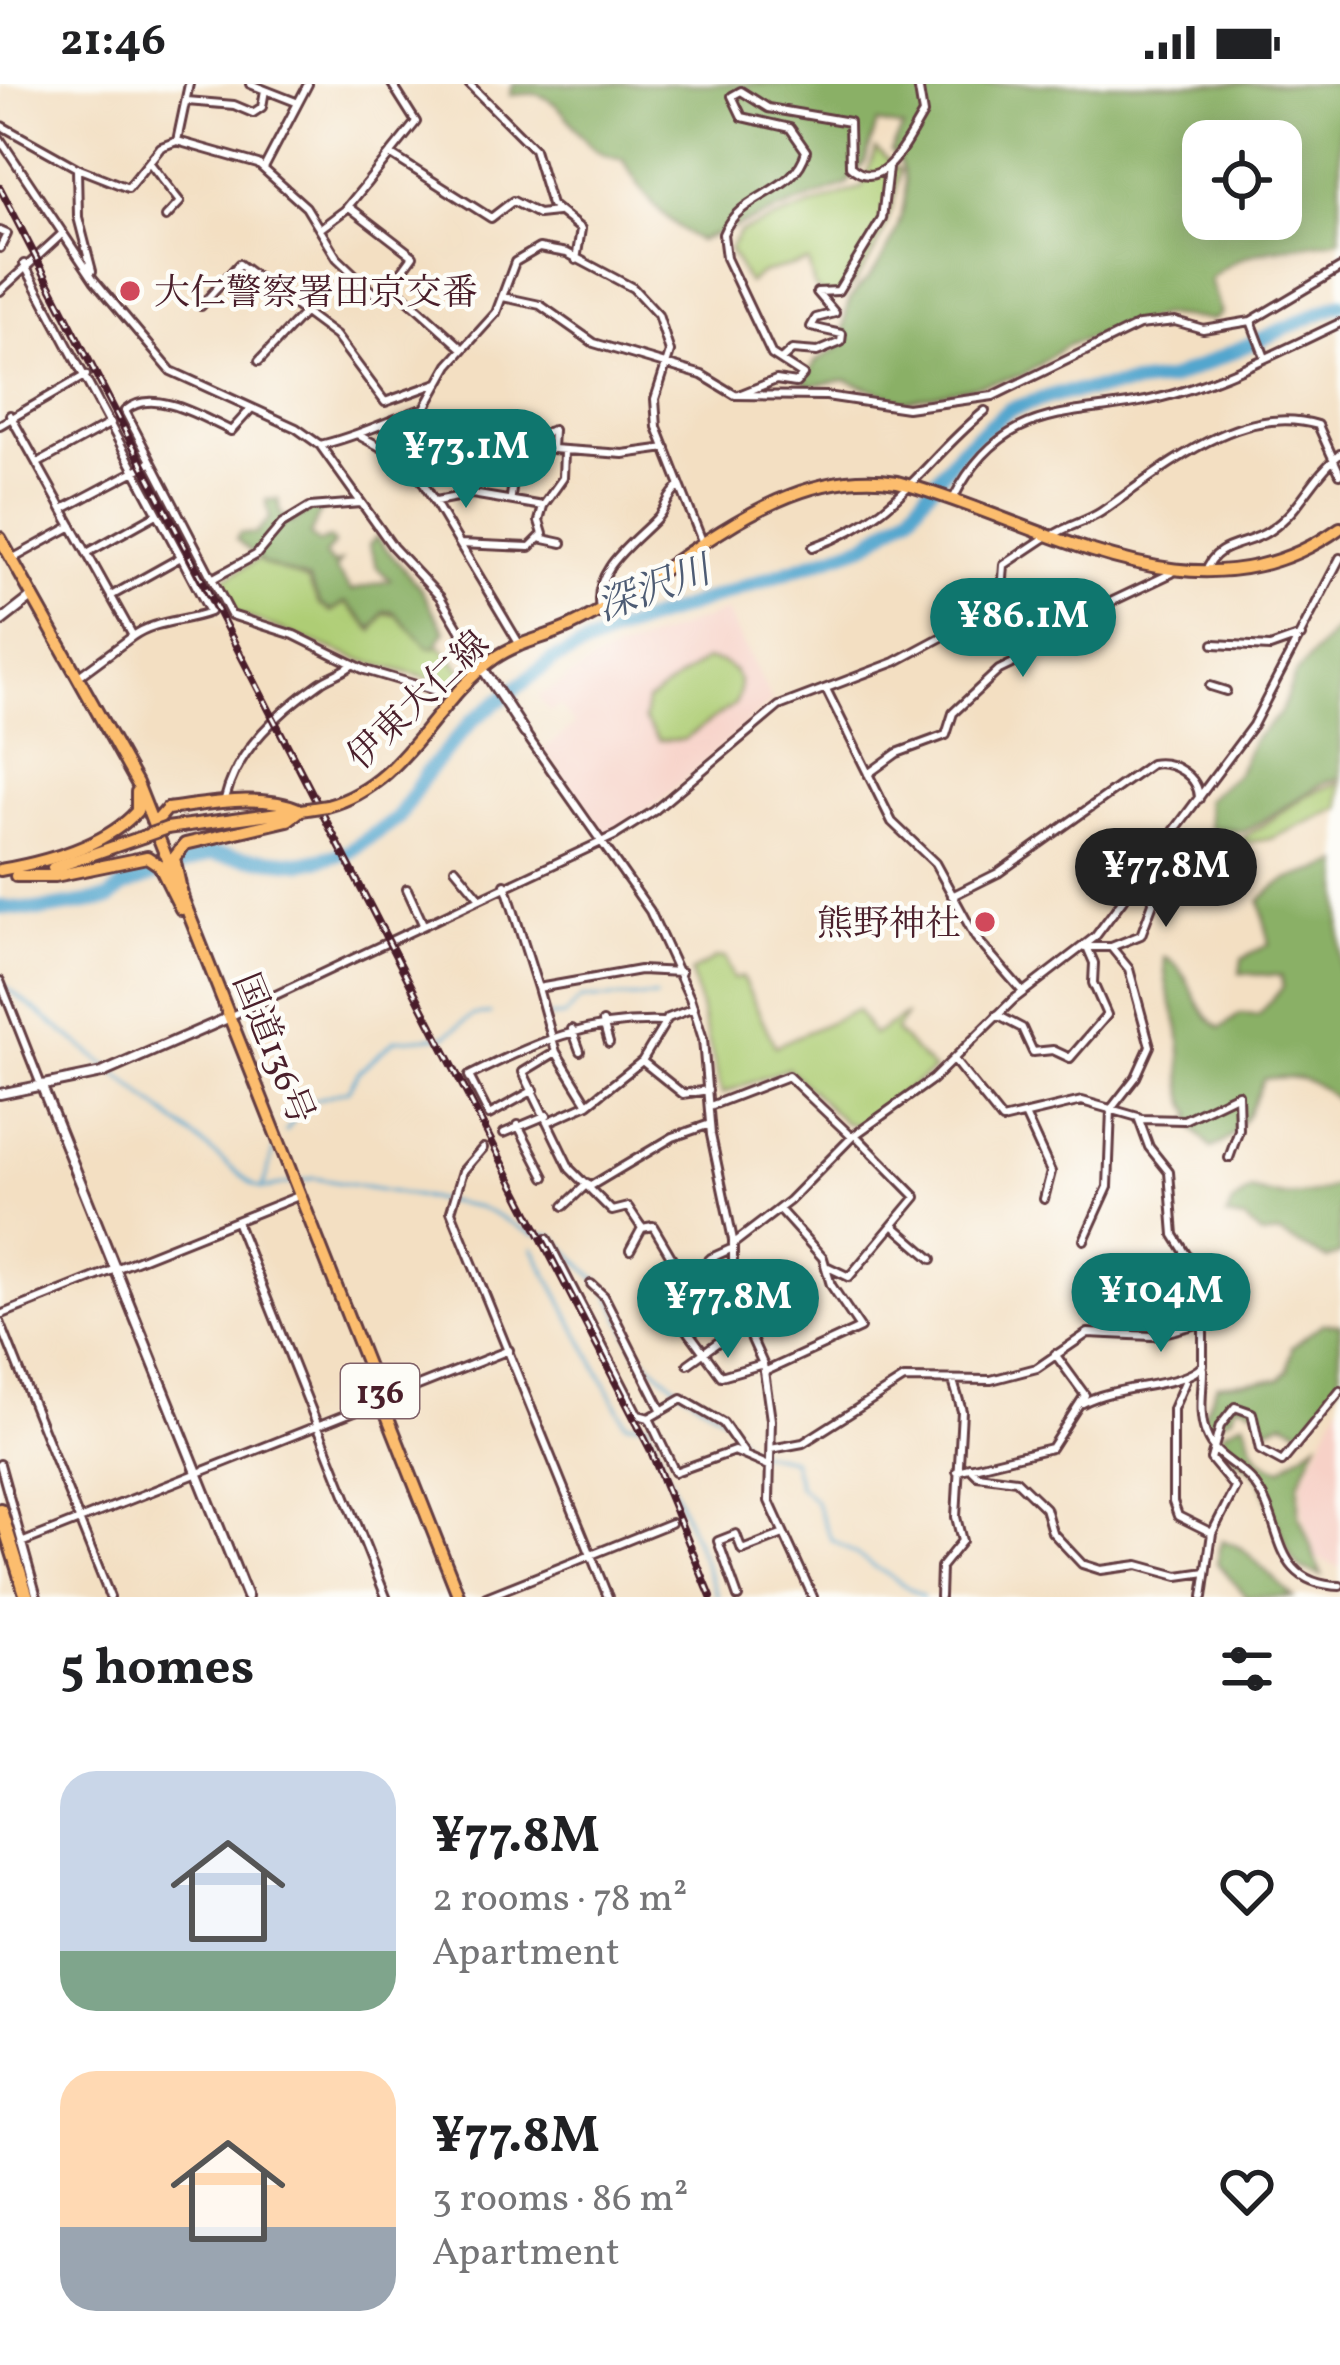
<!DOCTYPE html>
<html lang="en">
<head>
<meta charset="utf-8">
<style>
  :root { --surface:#fff; --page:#f6f6f6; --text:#202124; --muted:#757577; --accent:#0f766e }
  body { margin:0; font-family:Vollkorn,"Noto Serif JP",serif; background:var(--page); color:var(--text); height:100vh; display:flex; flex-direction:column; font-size:45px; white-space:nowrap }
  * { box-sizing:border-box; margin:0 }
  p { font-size:39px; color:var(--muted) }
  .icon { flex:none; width:66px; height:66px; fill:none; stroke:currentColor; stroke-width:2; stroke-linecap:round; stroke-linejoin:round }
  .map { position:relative; height:1513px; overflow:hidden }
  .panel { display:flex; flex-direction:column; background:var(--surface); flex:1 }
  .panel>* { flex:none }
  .controls { position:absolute; left:1182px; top:36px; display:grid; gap:24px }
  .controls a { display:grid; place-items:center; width:120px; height:120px; border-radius:24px; background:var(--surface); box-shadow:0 6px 30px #0003; font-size:60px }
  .price { position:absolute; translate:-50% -102px; padding:0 27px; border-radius:42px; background:var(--accent); color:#fff; font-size:39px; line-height:78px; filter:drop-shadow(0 3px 6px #0008) }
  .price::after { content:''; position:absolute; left:50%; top:72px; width:36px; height:27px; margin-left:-18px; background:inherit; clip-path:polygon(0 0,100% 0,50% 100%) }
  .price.on { background:#222; color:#fff }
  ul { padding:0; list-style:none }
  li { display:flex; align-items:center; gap:36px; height:300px; padding:0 60px }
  li span { display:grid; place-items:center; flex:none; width:336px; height:240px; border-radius:36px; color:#555 }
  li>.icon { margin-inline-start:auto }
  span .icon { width:144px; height:144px; fill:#fffc; stroke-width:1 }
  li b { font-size:51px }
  h2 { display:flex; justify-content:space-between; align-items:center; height:144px; padding:0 60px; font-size:51px }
  .status { display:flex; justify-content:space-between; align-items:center; height:84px; padding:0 60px; background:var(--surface); direction:ltr }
  .status svg { height:33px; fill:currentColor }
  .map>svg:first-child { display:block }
  .built { fill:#f7d1c7 }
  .green { fill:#aecd75; stroke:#7c7650; stroke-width:3 }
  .forest { fill:#8ab066; stroke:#6a6848; stroke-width:3; fill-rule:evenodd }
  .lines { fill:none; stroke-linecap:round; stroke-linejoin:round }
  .stream { stroke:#53a6ce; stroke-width:3 }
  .river { stroke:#53a6ce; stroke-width:15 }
  .minor-casing { stroke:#633c42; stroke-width:12 }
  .tertiary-casing { stroke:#633c42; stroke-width:14 }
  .primary-casing { stroke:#633c42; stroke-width:16 }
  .trunk-casing { stroke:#633c42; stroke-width:16 }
  .motorway-casing { stroke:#633c42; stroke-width:18 }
  .minor { stroke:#fff; stroke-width:6 }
  .tertiary { stroke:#fff; stroke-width:8 }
  .primary { stroke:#fcbd6e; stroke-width:10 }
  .trunk { stroke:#fcbd6e; stroke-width:10 }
  .motorway { stroke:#fcbd6e; stroke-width:12 }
  .rail-casing { stroke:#4a1f2b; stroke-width:8 }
  .rail { stroke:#fdfcf7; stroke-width:3; stroke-dasharray:9; stroke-linecap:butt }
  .primary-bridge-casing { stroke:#633c42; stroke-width:16; stroke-linecap:butt }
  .primary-bridge { stroke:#fcbd6e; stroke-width:10 }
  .poi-dot { fill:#d1495b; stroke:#fdfcf7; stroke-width:4.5 }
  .labels { text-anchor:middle; stroke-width:9; stroke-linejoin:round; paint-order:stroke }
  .shield { fill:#fdfcf7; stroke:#806168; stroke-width:3 }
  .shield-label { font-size:33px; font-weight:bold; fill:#4a1f2b }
  .poi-label { font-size:36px; fill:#4a1f2b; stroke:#fdfcf7; text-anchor:start }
  .street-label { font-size:36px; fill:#4a1f2b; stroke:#fdfcf7 }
  .water-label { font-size:39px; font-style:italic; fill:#4e5c74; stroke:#fdfcf7 }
</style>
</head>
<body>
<div class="status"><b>21:46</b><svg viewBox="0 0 49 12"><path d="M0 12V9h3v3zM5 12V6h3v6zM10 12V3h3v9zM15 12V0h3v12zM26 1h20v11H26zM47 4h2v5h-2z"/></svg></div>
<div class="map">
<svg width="1340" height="1513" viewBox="0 0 1340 1513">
  <rect width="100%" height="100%" fill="#fdfcf7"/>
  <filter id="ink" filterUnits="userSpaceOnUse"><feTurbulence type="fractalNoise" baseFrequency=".00833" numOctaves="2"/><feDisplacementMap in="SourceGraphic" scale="24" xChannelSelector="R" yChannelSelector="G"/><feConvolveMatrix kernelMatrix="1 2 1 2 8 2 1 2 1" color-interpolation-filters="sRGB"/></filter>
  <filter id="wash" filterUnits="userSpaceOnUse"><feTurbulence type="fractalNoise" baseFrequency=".004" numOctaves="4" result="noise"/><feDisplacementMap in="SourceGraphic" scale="48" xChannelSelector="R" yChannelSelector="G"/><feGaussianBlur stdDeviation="2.7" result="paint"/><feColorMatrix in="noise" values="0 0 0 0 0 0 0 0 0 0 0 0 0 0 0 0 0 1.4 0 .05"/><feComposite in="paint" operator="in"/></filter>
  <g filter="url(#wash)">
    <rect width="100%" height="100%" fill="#f3dfc2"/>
    <path class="built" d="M726,527L772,617L659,719L607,751L543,665L575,641L560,621L550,628L538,613L601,573Z
      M1340,1317V1484L1317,1474L1303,1428V1397Z"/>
    <path class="green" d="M876,65L900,87C892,137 876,176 842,213H825L814,202L808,178L762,189L748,199L729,165L740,148L862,103Z
      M258,476L308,497L319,521L331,528L345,519L373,547L384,529C418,533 444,566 465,590L453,601L357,575L237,529L220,497Z
      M705,576C730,576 749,595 735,620L683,656H659L644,636L647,617Z
      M1340,698V724L1270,755L1245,759L1242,755L1307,711Z
      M716,874H725L733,895L742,893L775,962L857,926L873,951L907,930L895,947L934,986L858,1041L845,1039L788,984L722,1010L691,888Z"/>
    <path class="forest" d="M513,0H1340V155C1295,164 1245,161 1210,195L1221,230L1212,236L1161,231L1067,261L1024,291L905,317L846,296L807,302L804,299L816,277L843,261C844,247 844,228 850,215C857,204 867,197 874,187C896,157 922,96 891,67L903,44L877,39L865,78L846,101L699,157C664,136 643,112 623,75C577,73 577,25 539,11C532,8 518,11 510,11ZM1203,57H1281V135H1203Z
      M278,415L280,429L292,439L310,425L321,426L310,451L319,459L329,454L334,460L325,471L332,480L340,478L335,485L351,507L390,496L377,483L369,461L376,453L420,504L445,547L436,563H428L394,528L384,527L373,545L345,518L331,527L320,520L309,496L264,480L236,455L240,449L256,450L270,434L266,416Z
      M1340,520V694L1325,698L1244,748L1210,744L1206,716L1237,690L1253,656L1280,630L1295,591L1338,542Z
      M1340,779V1019C1315,995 1298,990 1263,995C1254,1021 1239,1055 1211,1064L1190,1041L1192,1029C1175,1002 1186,967 1177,937C1169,912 1165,901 1164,873C1192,884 1192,928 1221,944L1240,930L1259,931L1283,903L1281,892L1240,889L1242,875L1269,860L1260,817C1282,790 1310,791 1340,779Z
      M1340,1100V1170L1327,1175L1279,1150L1262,1152L1245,1136L1226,1133L1232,1120L1251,1106C1282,1115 1311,1114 1340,1100Z
      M1322,1240H1340V1296L1304,1347L1284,1337L1264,1345L1260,1326L1237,1319L1232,1332L1209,1343L1203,1332L1217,1300L1280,1295L1288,1286L1292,1263Z
      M1244,1337C1253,1358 1251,1378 1281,1385L1317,1358L1299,1399V1431L1322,1492L1300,1484L1291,1473L1258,1391L1223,1364V1348Z
      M1222,1456L1242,1464L1293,1513H1246L1217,1479Z"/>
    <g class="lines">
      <path class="stream" d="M6,903L107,982
        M549,933L564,932L581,915L656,913
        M114,988L253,1101L262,1105L291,1099
        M286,1047L307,1018L348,1006L359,987L395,956L445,952L474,931L490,930
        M300,1097L313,1094L479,1123L532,1150L553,1152L608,1207L637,1267L678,1304L728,1336L747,1366L792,1375L799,1402L815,1417L831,1455L923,1513
        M263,1103L274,1065
        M533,1164L626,1339H647L718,1513"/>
      <path class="river" d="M0,823L41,826L109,815L122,803L209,770L303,779L347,769L398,734L427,688L473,636L553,576L623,545L866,460L910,429L961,365L1008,326L1058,310L1169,296L1340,220"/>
    </g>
  </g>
  <g filter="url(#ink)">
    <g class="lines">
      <g class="minor-casing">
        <path id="minor" d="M250,0L296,18
          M469,0L534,65L551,121L581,145L576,176
          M187,17L234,21L253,29L262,23L265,6
          M0,41L77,84L128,104L161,63L177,57L258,80L306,123L337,174L374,209L392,201
          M0,55L94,196L171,287L296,344L320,361L393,463L440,513L481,582
          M177,57L189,0
          M390,70L491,134L513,117L538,130L557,128
          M149,78L180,118L166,133
          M77,84L78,133L92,187
          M264,84L308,0
          M348,122L413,172L392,201L462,264
          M321,144L345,126L416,38L392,0
          M0,147L7,150L0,164
          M24,180L181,473L111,512
          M0,207L63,149
          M503,213L540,221L594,259L702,291L735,311L826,312L907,324L993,312L1139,241L1175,237L1203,245L1251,237
          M201,222L239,180L336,252L385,318L438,299
          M1264,271L1251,237L1340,184
          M781,276L792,266L817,268L841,258L842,250L811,243L816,234L835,229L817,208L838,207L882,135L888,84
          M259,277L304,229
          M741,310L776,296L796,299L803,291L772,271L726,174L723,150C739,109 795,110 806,67L790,44L742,33L732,12L741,7L768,24L849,38L850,82C883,113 908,54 923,30L918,0
          M250,326L231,347C204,334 152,302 125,327L231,531L294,551L365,586L453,612
          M10,331L133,552L79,592
          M0,341L86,291
          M360,352L412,380L520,561
          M320,361C357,353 389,336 425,324L449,281L496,229L515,178L539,164L567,169L633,204L658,231L670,268L655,315L657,343L702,457
          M38,379L111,339
          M511,413C515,380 518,356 553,346L552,365L623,370L666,364
          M953,415C1008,307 1084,338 1177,309C1233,292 1287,264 1340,239
          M436,417L472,410L543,422L563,394L564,367
          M63,425L150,379
          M1052,452C1068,441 1086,438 1101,428C1161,387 1239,317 1318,341L1340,390
          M539,454L562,459
          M460,460L530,463L543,450L539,437L543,422
          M813,463C901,432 919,381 985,327
          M87,469L157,430
          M12,475L72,442
          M1206,487C1216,457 1246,463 1269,447C1302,425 1309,396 1340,370
          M212,495L256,471L282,440L310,423L361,419
          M600,525C592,486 633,459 656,435C666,425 667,412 679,403
          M133,552C156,536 183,538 210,528L181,473
          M1214,560L1270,563L1301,552
          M1210,602L1226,607
          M826,605L892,738L935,779L976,854L1023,908
          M525,649L650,827L690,914L703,955L711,1051L733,1156V1213L763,1280L771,1336L769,1417L813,1513
          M868,690L897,669L946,651L953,629L999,586L1084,545L1113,517L1172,489
          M225,715C237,665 280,627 320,599C331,591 343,589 353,580
          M455,784L479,813
          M505,800L538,904L640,886L681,888
          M407,805L423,840
          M952,812L998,789L1151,680C1173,676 1199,692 1199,715
          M1111,863L1141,851L1153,819L1150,783
          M0,897L41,1001
          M538,904L556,968L588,1020L642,977L683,1010L708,1006
          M997,931L1022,944L1033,968L1053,966L1070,974L1107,931L1093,899L1094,879L1088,865
          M231,932L616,751L654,727L779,622L895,578L966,540L1002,509L1004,481L1046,453
          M603,938L609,959
          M572,945L580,967
          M556,968L523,988L570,1085L612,1127L628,1123L642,1144L653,1142L686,1198L711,1174L733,1164
          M953,975L1002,1036L1082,1017L1138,1033L1149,1063L1169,1088L1174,1151L1203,1197V1281C1184,1304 1117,1300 1083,1319
          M642,977L668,934L694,924
          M534,1006L489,1031L469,992C536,958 588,935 664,938
          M710,1022L788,992L852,1053
          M1026,1033L1051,1088L1044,1115
          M1141,1035L1184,1036L1238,1010L1239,1046L1229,1074
          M550,1037L588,1020
          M518,1041L545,1093
          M504,1049L547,1031
          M483,1064L463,1087L451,1127L608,1513
          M589,1103L673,1053L710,1040
          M564,1122L587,1100
          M236,1137L386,1513
          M895,1143L932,1175
          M547,1155L638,1331L649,1334L675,1388L734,1367L769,1382
          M1084,1156L1108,1103L1111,1025L1136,993L1150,962L1129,885L1111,863H1085
          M733,1160L789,1117L852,1053L933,995L1013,916L1095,853L1253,641L1340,474
          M630,1166L642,1144
          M828,1183L849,1193L916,1113L855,1051
          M591,1200L604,1212L661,1325
          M678,1211L686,1198
          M0,1231L301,1111
          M0,1238L110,1513
          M685,1243L721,1292L763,1280
          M688,1280L743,1240
          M1203,1285C1203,1307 1198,1329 1206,1350C1215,1374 1235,1378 1251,1396C1287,1436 1267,1500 1340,1502
          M764,1288L860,1244L831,1201L823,1174L779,1125
          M1185,1298L1173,1325V1418L1178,1432L1212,1449
          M649,1334L682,1315L723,1339L744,1369
          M771,1365L803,1359L904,1295L991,1296L1037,1284L1088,1249L1152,1252L1202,1239
          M0,1380L37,1513
          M969,1383L977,1391L1016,1396L1045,1424L1052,1448L1082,1480L1101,1486L1138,1481L1178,1492L1206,1488
          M957,1387L1051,1364L1085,1311L1055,1270
          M21,1459L509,1266
          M486,1513L671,1439
          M738,1513L718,1457L736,1450L742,1466L781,1451
          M940,1513L941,1483L962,1457L956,1433L962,1327L953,1297
          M1203,1513L1212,1449L1235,1404L1211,1375L1220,1342L1235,1323L1252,1329L1260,1366L1282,1378L1340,1307"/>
      </g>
      <g class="tertiary-casing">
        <path id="tertiary" d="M0,538L32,513
          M483,585L525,649
          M43,1005L247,1513
          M0,1010L102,989L230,933"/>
      </g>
      <g class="primary-casing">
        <path id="primary" d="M327,722C407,701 432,618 495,574C518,558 546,554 571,542C675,493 773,378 897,398C1044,437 1195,548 1340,444
          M154,740L167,725C208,720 262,708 301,726
          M167,744L300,726
          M53,784L142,753
          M183,815L174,774L185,760L288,736L301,726"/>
      </g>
      <g class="trunk-casing">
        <path id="trunk" d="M0,454L137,699L459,1513
          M0,786C45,778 106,762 137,727V708
          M16,792H55L147,773L159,781L181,825"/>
      </g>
      <g class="motorway-casing">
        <path id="motorway" d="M0,1426L27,1513"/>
      </g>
      <use href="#minor" class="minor"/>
      <use href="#tertiary" class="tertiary"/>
      <use href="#primary" class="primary"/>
      <use href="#trunk" class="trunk"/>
      <use href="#motorway" class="motorway"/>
      <g class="rail-casing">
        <path id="rail" d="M0,104L650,1365L711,1513"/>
      </g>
      <use href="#rail" class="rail"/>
      <g class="primary-bridge-casing">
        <path id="primary-bridge" d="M301,726L327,722
          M142,753L167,744"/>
      </g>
      <use href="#primary-bridge" class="primary-bridge"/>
    </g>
  </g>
  <g class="poi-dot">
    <circle cx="130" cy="207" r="12"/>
    <circle cx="985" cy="838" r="12"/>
  </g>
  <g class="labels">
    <rect class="shield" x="341" y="1280" width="78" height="54" rx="9"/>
    <g class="shield-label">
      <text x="380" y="1319">136</text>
    </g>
    <g class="poi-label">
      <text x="154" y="220">大仁警察署田京交番</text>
      <text x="961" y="851" text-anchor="end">熊野神社</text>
    </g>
    <g class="street-label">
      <text transform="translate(417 615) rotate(-44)" y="13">伊東大仁線</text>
      <text transform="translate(275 964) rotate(68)" y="13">国道136号</text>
    </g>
    <g class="water-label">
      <text transform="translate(653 503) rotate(-20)" y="14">深沢川</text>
    </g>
  </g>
</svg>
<div class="controls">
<a><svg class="icon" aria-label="locate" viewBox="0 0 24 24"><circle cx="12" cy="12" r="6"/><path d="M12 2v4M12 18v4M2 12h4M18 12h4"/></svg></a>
</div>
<b class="price" style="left:466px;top:427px">¥73.1M</b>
<b class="price" style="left:1023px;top:596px">¥86.1M</b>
<b class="price on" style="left:1166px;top:846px">¥77.8M</b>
<b class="price" style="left:1161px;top:1271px">¥104M</b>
<b class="price" style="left:728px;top:1277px">¥77.8M</b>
</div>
<section class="panel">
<h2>5 homes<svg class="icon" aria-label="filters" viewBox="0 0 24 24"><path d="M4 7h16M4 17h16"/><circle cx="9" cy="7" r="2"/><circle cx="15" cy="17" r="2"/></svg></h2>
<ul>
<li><span style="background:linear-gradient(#c9d6e8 75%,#7fa58c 0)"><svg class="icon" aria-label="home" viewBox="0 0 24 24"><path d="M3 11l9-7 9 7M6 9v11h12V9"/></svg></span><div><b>¥77.8M</b><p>2 rooms · 78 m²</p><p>Apartment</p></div><svg class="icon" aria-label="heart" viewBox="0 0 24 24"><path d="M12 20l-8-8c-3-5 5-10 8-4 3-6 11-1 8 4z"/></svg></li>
<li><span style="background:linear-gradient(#ffd9b3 65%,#9aa5b1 0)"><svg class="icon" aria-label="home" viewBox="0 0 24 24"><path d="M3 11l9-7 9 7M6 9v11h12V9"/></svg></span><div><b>¥77.8M</b><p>3 rooms · 86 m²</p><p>Apartment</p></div><svg class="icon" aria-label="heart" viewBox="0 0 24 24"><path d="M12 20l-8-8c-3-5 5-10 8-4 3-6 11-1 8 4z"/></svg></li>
</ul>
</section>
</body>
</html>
